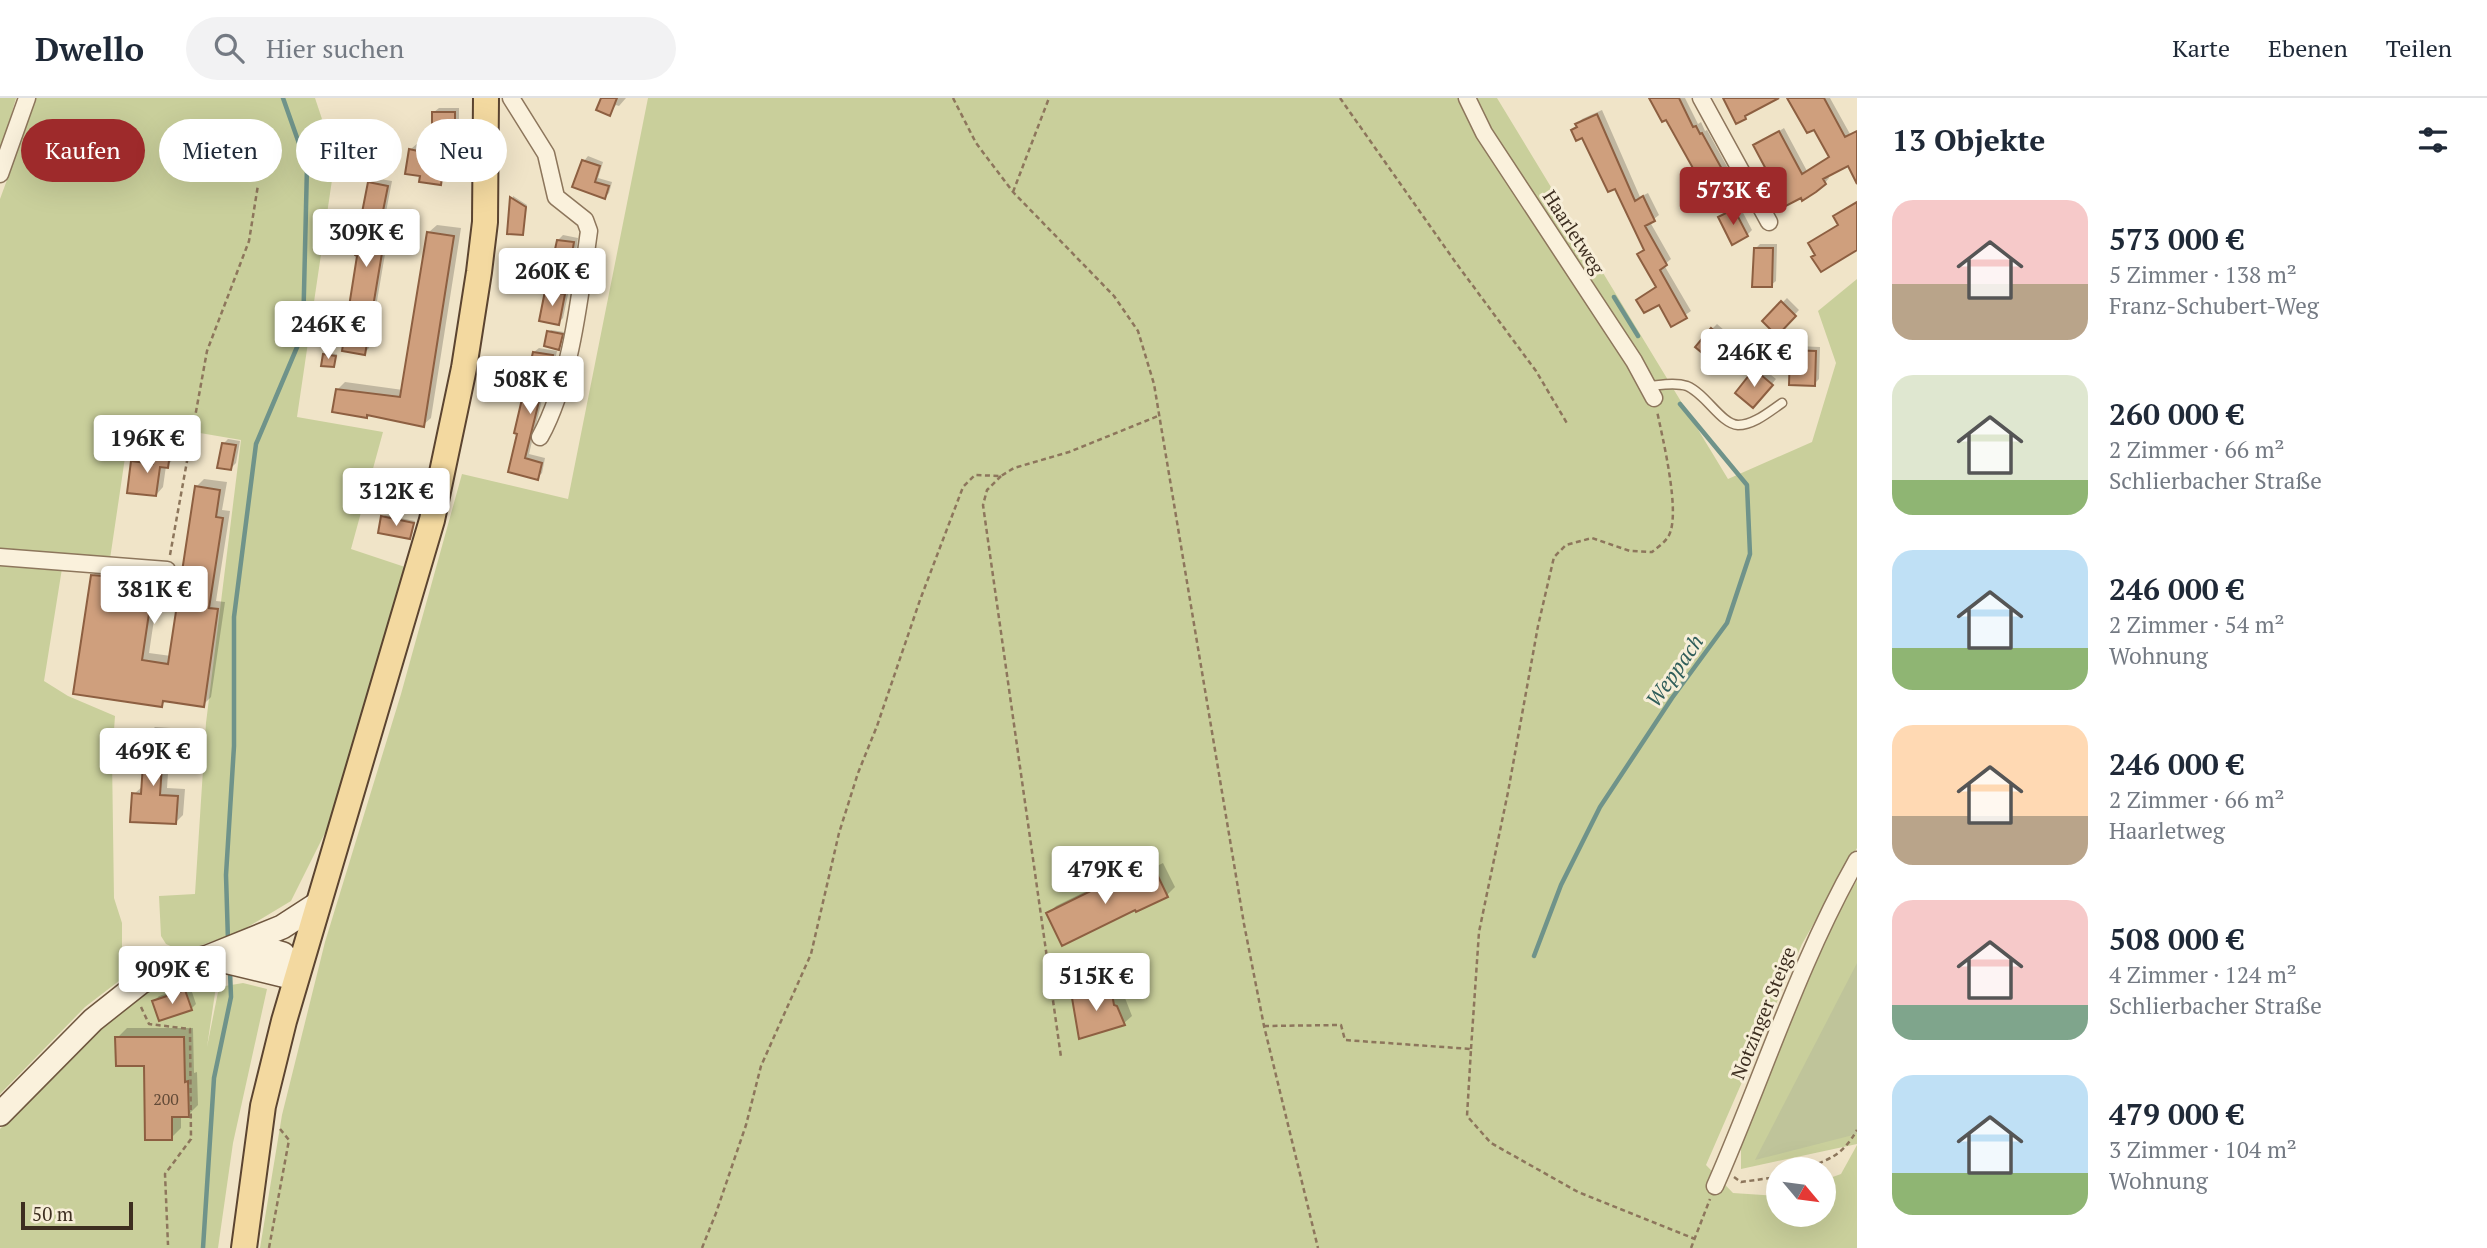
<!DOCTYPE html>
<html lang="de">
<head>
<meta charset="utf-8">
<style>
  :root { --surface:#fff; --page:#f2f2f3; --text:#1f2937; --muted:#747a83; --line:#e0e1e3; --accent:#9e2a2b }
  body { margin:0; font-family:"PT Serif",serif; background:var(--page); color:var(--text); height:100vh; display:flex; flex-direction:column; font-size:26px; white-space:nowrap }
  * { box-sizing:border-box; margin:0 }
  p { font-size:23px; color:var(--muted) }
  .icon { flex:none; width:38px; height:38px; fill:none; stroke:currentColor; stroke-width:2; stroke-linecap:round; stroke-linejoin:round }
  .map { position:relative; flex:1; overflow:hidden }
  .drawer { display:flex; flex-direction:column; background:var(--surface); width:630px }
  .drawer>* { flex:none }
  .top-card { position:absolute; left:21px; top:21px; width:665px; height:63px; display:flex; gap:14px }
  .needle { width:46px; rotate:119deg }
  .tools { position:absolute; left:1766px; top:1059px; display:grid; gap:14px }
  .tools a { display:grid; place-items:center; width:70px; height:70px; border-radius:50%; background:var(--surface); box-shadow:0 7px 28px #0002; font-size:35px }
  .scale { position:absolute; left:21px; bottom:18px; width:112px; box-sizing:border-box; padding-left:7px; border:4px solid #3d2e20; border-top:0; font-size:19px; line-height:24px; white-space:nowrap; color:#3d2e20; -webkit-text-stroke:5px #f7eed8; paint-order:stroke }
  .price { position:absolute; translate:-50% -60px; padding:0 16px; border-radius:7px; background:#fff; color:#222; font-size:23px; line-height:46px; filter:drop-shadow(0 2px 4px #0008) }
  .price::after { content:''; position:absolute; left:50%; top:42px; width:21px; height:16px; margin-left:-10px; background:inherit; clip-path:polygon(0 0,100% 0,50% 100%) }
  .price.current { background:var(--accent); color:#fff }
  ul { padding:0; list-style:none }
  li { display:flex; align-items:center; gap:21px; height:175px; padding:0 35px }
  li span { display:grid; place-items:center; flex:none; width:196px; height:140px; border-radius:21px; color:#555 }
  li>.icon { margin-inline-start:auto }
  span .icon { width:84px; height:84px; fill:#fffc; stroke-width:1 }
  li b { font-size:30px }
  h2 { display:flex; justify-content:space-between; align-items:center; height:84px; padding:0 35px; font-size:30px }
  .chip { padding:0 24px; border-radius:32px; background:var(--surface); box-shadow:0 7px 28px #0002; font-size:24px; line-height:63px }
  .chip.current { background:var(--accent); color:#fff }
  header { display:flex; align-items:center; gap:42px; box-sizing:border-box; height:98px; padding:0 35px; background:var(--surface); border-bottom:2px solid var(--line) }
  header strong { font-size:33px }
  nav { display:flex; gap:38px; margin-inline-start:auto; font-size:24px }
  .search { width:490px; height:63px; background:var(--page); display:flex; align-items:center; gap:18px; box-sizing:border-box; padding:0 24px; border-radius:38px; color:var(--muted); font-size:26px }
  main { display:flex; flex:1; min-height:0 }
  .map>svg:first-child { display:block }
  .green { fill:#c9cf9b }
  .cemetery { fill:#bfc49a }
  .shadow { fill:#0003 }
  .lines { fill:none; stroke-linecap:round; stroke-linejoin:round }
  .stream { stroke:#6f938a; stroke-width:4.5 }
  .building { fill:#cf9f7d; stroke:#8d5f41; stroke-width:2 }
  .lane-casing { stroke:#8d765c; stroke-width:11 }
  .street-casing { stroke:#8d765c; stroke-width:19 }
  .secondary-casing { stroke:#6f573f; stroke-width:26 }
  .primary-casing { stroke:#5b4430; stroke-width:28 }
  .path { stroke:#8d765c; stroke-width:2.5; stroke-dasharray:5 3.5; stroke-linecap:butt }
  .lane { stroke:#faf1dc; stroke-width:8 }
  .street { stroke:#faf1dc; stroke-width:16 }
  .secondary { stroke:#faf1dc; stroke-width:23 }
  .primary { stroke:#f3d9a0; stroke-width:24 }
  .labels { text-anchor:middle; stroke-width:6; stroke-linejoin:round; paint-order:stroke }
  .number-label { font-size:16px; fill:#624a37 }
  .street-label { font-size:19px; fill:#3d2e20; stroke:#f7eed8 }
  .water-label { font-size:21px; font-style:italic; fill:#2f5d5a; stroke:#f7eed8 }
</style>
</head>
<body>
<header>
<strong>Dwello</strong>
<div class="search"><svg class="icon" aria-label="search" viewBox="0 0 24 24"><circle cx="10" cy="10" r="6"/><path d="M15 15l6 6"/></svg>Hier suchen</div>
<nav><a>Karte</a><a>Ebenen</a><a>Teilen</a></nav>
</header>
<main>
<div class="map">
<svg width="1857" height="1150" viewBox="0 0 1857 1150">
  <rect width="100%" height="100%" fill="#f0e4c8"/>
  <path class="green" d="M0,0H16L0,57Z
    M32,0H315L323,24L332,82L297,319L383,334L351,451L411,471L344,697L291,803L241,833L191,851H177L166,846L161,838L159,798L195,796L206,625L241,342L200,335L127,346L110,461L64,458L44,583L68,598L115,618L112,660L114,800L122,825V860L128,876L85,909L0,996V101L15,60Z
    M648,0H1497L1728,381L1812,344L1836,265L1818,213L1857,181V750L1802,846L1706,1067L1733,1095L1778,1098V1116H1824V1082L1841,1076L1857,1047V1150H260L282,1017L325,844L401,596L462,376L568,401Z
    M1857,782V1046L1741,1071V1046L1829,832Z
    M208,873L218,875L207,949L219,889L243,885L267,891L233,1045L218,1150H0V1031L96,929L154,889Z"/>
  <path class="cemetery" d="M1857,865V1036L1755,1062Z"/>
  <path class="shadow" d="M603,0H626L619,8L616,7L609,16Z
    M1651,0H1685L1698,26L1701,24L1705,33L1707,32L1741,94L1737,98Z
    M1789,0H1830L1850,36L1857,32V82L1848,66L1828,77L1829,80L1825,85L1770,75L1756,47L1784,30L1807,73L1830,58L1815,29Z
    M439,10H459V27L454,32L434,14Z
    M1602,12L1640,99L1648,95L1659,117L1650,124L1671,161L1664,167L1691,213L1672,226L1659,205L1638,202L1658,188L1640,156L1644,152L1616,88L1583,38L1573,32L1582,21Z
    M419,44L452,52L448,77L440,85L411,51Z
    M588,58L603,64L598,80L612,84L609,95L605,99L574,88L584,63Z
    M374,80L392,83L386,114L392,115L369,250L364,255L369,85Z
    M513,98L527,107L523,136L509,134Z
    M1739,107L1752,132L1747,137L1720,119Z
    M437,127L461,130L431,320L423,327L369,316L366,319L337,292L345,284L403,292L429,134Z
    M563,137L578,140L574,166L569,171L558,142Z
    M1760,146H1777L1776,183L1771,187L1755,151Z
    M551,188L569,192L563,220L558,225L546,193Z
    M1787,200L1799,212L1777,235L1764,223Z
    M1717,226L1732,239L1717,256L1712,231Z
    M551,232L564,234L559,250L549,234Z
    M1797,248L1820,249L1819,281L1814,286L1792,253Z
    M539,250L557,253L551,281L546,285L529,356L545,360L542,375L537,380L510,373L534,254Z
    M326,255L337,256L334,267L324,257Z
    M1760,268L1776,281L1758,303L1756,272Z
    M228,341L240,343L236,365L231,370L223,346Z
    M164,347L177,348L175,360L166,368L163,389L156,397L133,364L141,356L156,358Z
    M204,381L227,384L222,412L230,413L216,503L225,504L211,599L203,607L167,602L161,607L93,477L101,470L161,475L149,555L171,558L196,389Z
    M385,417L415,423L412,437L410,439L383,419Z
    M155,629L171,630L167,690L185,691L183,717L175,725L134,696L143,688L147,637Z
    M1163,765L1175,789L1167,797L1137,812L1136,809L1048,816L1056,808L1127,773L1131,781Z
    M1118,883L1121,900H1125L1132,918L1124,925L1074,901L1082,893Z
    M190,888L196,906L191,911L154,903L159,898Z
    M127,930H193L194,975L197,974L198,1007L188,1017H181V1030L171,1040L146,966L117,940Z"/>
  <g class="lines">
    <path class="stream" d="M1557,108L1571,131
      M1614,199L1638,238
      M228,843L226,777L234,648V519L256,346L303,235L307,68L283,0
      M1534,858L1561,787L1600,709L1672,600L1727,525L1750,456L1747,387L1680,306
      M203,1150L214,980L231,899L230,873"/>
  </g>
  <path class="building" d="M601,0H617L610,18L596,12Z
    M1649,0H1679L1693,29L1696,28L1700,36L1702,35L1738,100L1725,107L1717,92L1708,97L1666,22L1662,24Z
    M1723,0H1779L1745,18L1746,21L1736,26Z
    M1787,0H1824L1845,39L1857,33V86L1848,68L1823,81L1826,86L1816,94L1802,103L1801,100L1782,110L1765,77L1768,75L1753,47L1779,33L1802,76L1829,59L1814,32L1807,35Z
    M432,14H455V33H432Z
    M1597,16L1635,103L1643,98L1655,123L1645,128L1667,167L1660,172L1687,220L1671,229L1659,207L1644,215L1636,202L1656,189L1637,156L1644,152L1615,91L1608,94L1582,40L1576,43L1571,32L1577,29L1575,26Z
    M409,51L445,59L441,87L419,84L420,78L405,76Z
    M582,62L600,68L595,84L609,88L605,101L572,89Z
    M368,84L388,88L382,118L388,119L365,257L342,253L357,158L355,157L358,135Z
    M510,99L526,109L523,137L507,136Z
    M1857,104V152L1821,174L1811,159L1815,157L1808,145L1838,127L1833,118Z
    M1734,111L1748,138L1732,147L1718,119Z
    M427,134L454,138L424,329L367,317V320L332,314L336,291L400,299Z
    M557,142L574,144L569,173L551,170Z
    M1754,150H1773L1772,189H1752Z
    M545,193L565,196L559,227L539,223Z
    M1781,203L1796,218L1777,238L1762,223Z
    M1711,230L1728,244L1712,263L1695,249Z
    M547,233L563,236L559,252L544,248Z
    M1790,252L1816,253L1815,288L1789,287Z
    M533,254L553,257L547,287H543L525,360L542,365L538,382L508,374L517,336L514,335Z
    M323,256L336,258L334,269L321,268Z
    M1754,271L1773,287L1753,310L1735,295Z
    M222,345L236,347L231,372L217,370Z
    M155,354L170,356L168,370L160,369L156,398L127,395L131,363L153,366Z
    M195,388L220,392L216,419L223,420L209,510L218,511L204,609L163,603L162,609L73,596L91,477L154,482L142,562L168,566Z
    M381,418L414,425L410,441L378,435Z
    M145,636L164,638L160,697L178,698L176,726L130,724L132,695L141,696Z
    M1155,772L1168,799L1136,814L1135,812L1062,848L1046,815L1119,779L1123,787Z
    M1111,890L1114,907L1117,908L1125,927L1079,941L1072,900Z
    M185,892L192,912L159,923L152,903Z
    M115,939H184L185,984L188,983L189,1019H172V1042H145L144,968H116Z"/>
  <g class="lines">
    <g class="lane-casing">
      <path id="lane" d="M1649,288C1661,287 1675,284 1687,288C1706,296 1721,326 1738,327C1754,327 1770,313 1782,305"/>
    </g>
    <g class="street-casing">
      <path id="street" d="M511,0L546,56L556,99L585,122L589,133C580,197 571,283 540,339
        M1467,0L1484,35L1634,263L1654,300
        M1701,0L1769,124
        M0,76L27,0
        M0,459L167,472
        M1715,1088C1763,979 1798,866 1857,762"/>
    </g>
    <g class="secondary-casing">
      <path id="secondary" d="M241,848H256L283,856L295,880
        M208,859L295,880
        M0,1016L93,922L141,884L163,872L208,859L282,829L316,807"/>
    </g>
    <g class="primary-casing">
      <path id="primary" d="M244,1150L263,1008L284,923L432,422L464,270L479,174L485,124L486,0"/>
    </g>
    <path class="path" d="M953,0L976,45L1013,94L1114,198L1138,233L1154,286L1244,826L1264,928L1318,1150
      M1340,0L1456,165L1536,273L1568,327
      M1013,94L1049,0
      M1001,378L987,392L983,407L1061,959
      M170,457L207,253L249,143L258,87
      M141,909L149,926L190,931L191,1041L165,1076L168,1147
      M1264,928L1341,927L1345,942L1471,951L1467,1018L1491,1045L1578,1094L1695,1141
      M1471,951L1479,834L1508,694L1538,528L1554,459L1566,447L1592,440L1630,453L1652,454C1657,450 1664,445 1668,439C1682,418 1662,338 1657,313
      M1802,1071C1829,1062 1842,1058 1857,1032
      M1734,1079L1741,1084L1778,1079
      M269,1150L289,1042L280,1031
      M702,1150L716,1115L746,1027L761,968L811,856L839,735L858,675L877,628L920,502L963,389L975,377L1001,378L1014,370L1069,354L1158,318
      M1691,1150L1710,1101"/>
    <use href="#lane" class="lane"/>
    <use href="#street" class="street"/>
    <use href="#secondary" class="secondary"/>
    <use href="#primary" class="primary"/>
  </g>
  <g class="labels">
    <g class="number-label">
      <text x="166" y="1007">200</text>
    </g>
    <g class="street-label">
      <text transform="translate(1574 134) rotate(57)" y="7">Haarletweg</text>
      <text transform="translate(1763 915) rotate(-68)" y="7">Notzinger Steige</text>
    </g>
    <g class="water-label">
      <text transform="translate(1675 573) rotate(-55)" y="7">Weppach</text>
    </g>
  </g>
</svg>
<div class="tools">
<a><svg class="needle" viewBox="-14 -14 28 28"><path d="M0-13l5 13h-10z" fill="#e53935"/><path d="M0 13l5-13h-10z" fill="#747a83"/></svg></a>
</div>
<div class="scale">50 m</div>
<b class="price current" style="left:1733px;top:129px">573K €</b>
<b class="price" style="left:366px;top:171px">309K €</b>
<b class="price" style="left:552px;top:210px">260K €</b>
<b class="price" style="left:328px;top:263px">246K €</b>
<b class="price" style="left:1754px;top:291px">246K €</b>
<b class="price" style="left:530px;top:318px">508K €</b>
<b class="price" style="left:147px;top:377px">196K €</b>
<b class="price" style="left:396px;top:430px">312K €</b>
<b class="price" style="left:154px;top:528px">381K €</b>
<b class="price" style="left:153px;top:690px">469K €</b>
<b class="price" style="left:1105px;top:808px">479K €</b>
<b class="price" style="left:172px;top:908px">909K €</b>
<b class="price" style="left:1096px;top:915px">515K €</b>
<div class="top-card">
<a class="chip current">Kaufen</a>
<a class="chip">Mieten</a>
<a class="chip">Filter</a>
<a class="chip">Neu</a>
</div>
</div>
<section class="drawer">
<h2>13 Objekte<svg class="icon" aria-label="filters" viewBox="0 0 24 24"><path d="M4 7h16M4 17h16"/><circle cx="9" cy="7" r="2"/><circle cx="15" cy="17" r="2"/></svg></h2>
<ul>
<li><span style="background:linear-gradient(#f6c9c9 60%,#b9a48a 0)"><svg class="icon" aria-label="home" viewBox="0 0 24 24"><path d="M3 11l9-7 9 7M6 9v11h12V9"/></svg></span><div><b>573 000 €</b><p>5 Zimmer · 138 m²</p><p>Franz-Schubert-Weg</p></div></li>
<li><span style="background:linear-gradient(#dfe7d0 75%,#8fb573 0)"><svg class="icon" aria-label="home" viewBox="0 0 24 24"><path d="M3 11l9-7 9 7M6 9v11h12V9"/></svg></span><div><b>260 000 €</b><p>2 Zimmer · 66 m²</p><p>Schlierbacher Straße</p></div></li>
<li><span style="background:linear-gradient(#bfe0f5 70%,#8fb573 0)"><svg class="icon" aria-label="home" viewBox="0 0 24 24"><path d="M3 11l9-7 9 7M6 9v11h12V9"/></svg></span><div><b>246 000 €</b><p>2 Zimmer · 54 m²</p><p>Wohnung</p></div></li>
<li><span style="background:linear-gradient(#ffd9b3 65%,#b9a48a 0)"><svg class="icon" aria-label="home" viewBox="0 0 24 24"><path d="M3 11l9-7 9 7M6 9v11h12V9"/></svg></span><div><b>246 000 €</b><p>2 Zimmer · 66 m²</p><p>Haarletweg</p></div></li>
<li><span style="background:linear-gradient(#f6c9c9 75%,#7fa58c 0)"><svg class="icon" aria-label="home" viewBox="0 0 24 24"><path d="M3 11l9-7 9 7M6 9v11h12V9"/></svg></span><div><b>508 000 €</b><p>4 Zimmer · 124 m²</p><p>Schlierbacher Straße</p></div></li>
<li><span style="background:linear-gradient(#bfe0f5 70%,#8fb573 0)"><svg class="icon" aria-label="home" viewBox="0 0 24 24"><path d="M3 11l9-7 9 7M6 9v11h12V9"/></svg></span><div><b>479 000 €</b><p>3 Zimmer · 104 m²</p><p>Wohnung</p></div></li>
</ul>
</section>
</main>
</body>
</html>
